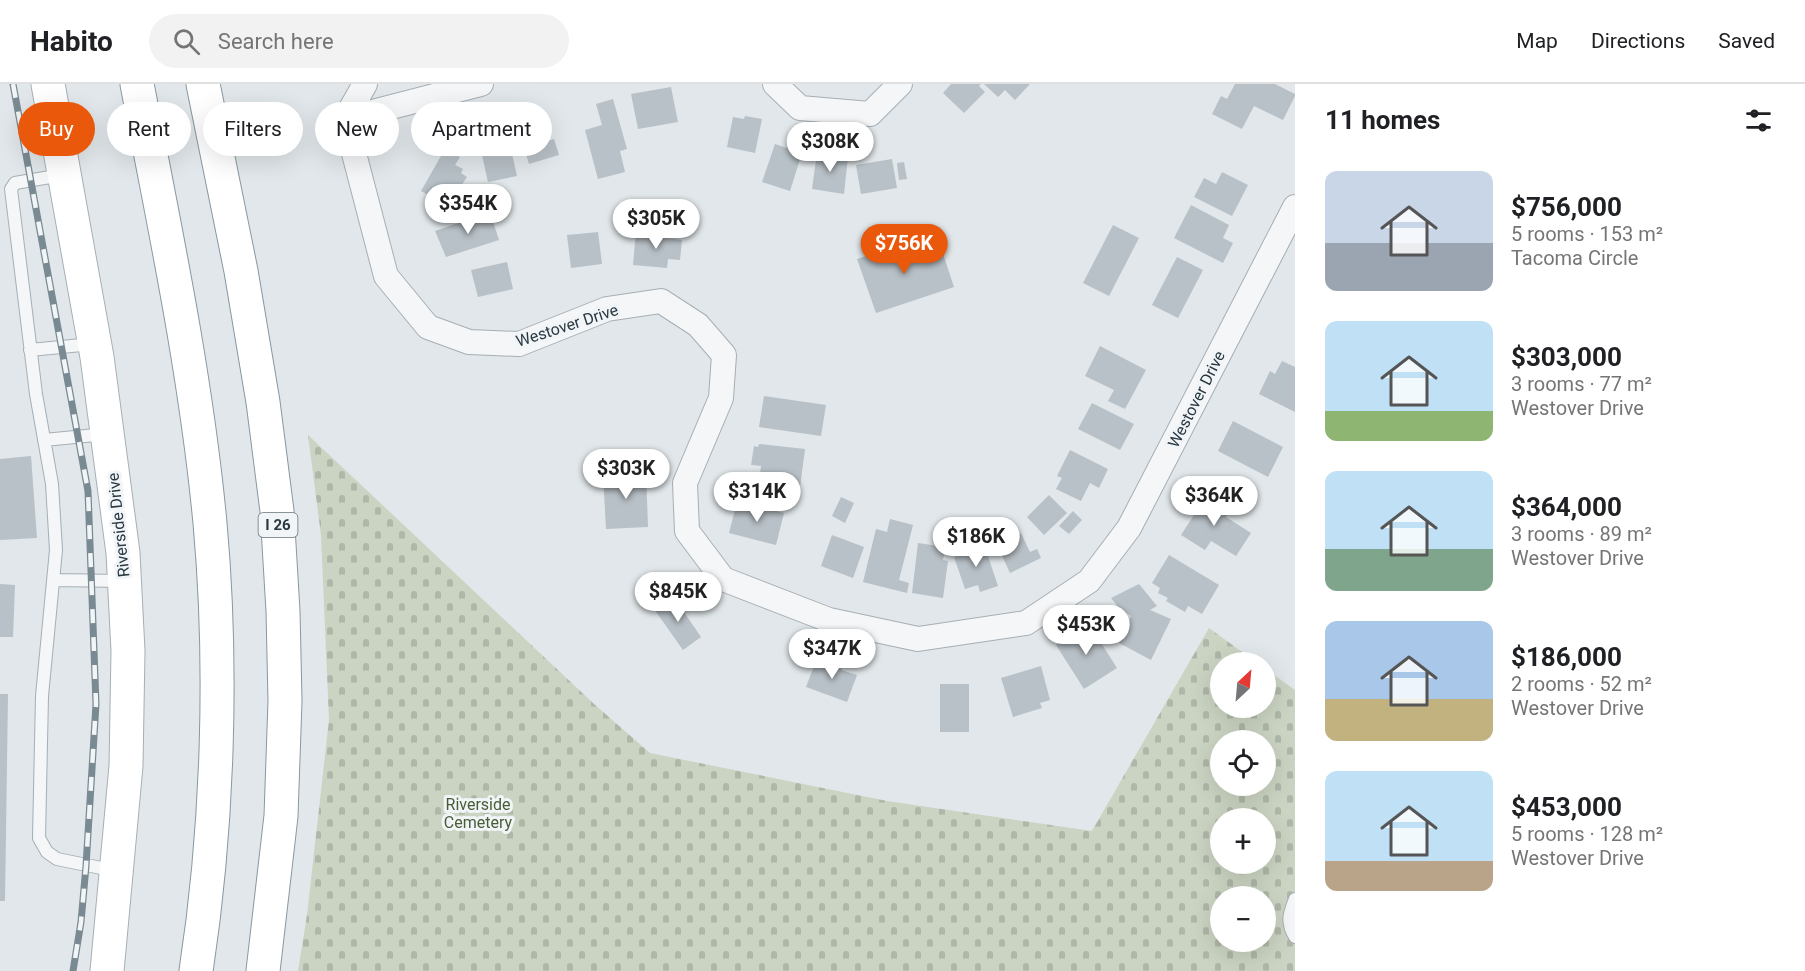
<!DOCTYPE html>
<html lang="en">
<head>
<meta charset="utf-8">
<style>
  :root { --surface:#fff; --page:#f2f2f2; --text:#202124; --muted:#757577; --line:#e0e0e0; --accent:#ea580c }
  body { margin:0; font-family:Roboto,sans-serif; background:var(--page); color:var(--text); height:100vh; display:flex; flex-direction:column; font-size:22px; white-space:nowrap }
  * { box-sizing:border-box; margin:0 }
  p { font-size:20px; color:var(--muted) }
  .icon { flex:none; width:33px; height:33px; fill:none; stroke:currentColor; stroke-width:2; stroke-linecap:round; stroke-linejoin:round }
  .map { position:relative; flex:1; overflow:hidden }
  .side { display:flex; flex-direction:column; background:var(--surface); width:510px }
  .side>* { flex:none }
  .guide { position:absolute; left:18px; top:18px; width:570px; height:54px; display:flex; gap:12px }
  .needle { width:39px; rotate:26deg }
  .fabs { position:absolute; left:1210px; top:568px; display:grid; gap:12px }
  .fabs a { display:grid; place-items:center; width:66px; height:66px; border-radius:50%; background:var(--surface); box-shadow:0 6px 24px #0002; font-size:30px }
  .price { position:absolute; translate:-50% -51px; padding:0 14px; border-radius:21px; background:#fff; color:#222; font-size:20px; line-height:39px; filter:drop-shadow(0 2px 3px #0008) }
  .price::after { content:''; position:absolute; left:50%; top:36px; width:18px; height:14px; margin-left:-9px; background:inherit; clip-path:polygon(0 0,100% 0,50% 100%) }
  .price.current { background:var(--accent); color:#fff }
  ul { padding:0; list-style:none }
  li { display:flex; align-items:center; gap:18px; height:150px; padding:0 30px }
  li span { display:grid; place-items:center; flex:none; width:168px; height:120px; border-radius:12px; color:#555 }
  li>.icon { margin-inline-start:auto }
  span .icon { width:72px; height:72px; fill:#fffc; stroke-width:1 }
  li b { font-size:26px }
  h2 { display:flex; justify-content:space-between; align-items:center; height:72px; padding:0 30px; font-size:26px }
  .pill { padding:0 21px; border-radius:27px; background:var(--surface); box-shadow:0 6px 24px #0002; font-size:21px; line-height:54px }
  .pill.current { background:var(--accent); color:#fff }
  header { display:flex; align-items:center; gap:36px; box-sizing:border-box; height:84px; padding:0 30px; background:var(--surface); border-bottom:2px solid var(--line) }
  header strong { font-size:28px }
  nav { display:flex; gap:33px; margin-inline-start:auto; font-size:21px }
  .search { width:420px; height:54px; background:var(--page); display:flex; align-items:center; gap:15px; box-sizing:border-box; padding:0 21px; border-radius:33px; color:var(--muted); font-size:22px }
  main { display:flex; flex:1; min-height:0 }
  .map>svg:first-child { display:block }
  .cemetery { fill:url(#cemetery-stones); fill-rule:evenodd }
  .building { fill:#b8c1c7 }
  .lines { fill:none; stroke-linecap:round; stroke-linejoin:round }
  .service-casing { stroke:#a6afb4; stroke-width:14 }
  .minor-casing { stroke:#a6afb4; stroke-width:26 }
  .secondary-casing { stroke:#a6afb4; stroke-width:35 }
  .motorway-casing { stroke:#8898a1; stroke-width:35 }
  .service { stroke:#f4f6f8; stroke-width:12 }
  .minor { stroke:#f4f6f8; stroke-width:24 }
  .secondary { stroke:#fff; stroke-width:33 }
  .motorway { stroke:#fff; stroke-width:33 }
  .rail-casing { stroke:#7a8a93; stroke-width:7 }
  .rail { stroke:#f1f5f7; stroke-width:4.5; stroke-dasharray:14; stroke-linecap:butt }
  .labels { text-anchor:middle; stroke-width:6; stroke-linejoin:round; paint-order:stroke }
  .shield { fill:#f1f5f7; stroke:#657178; stroke-width:1.5 }
  .shield-label { font-size:15px; font-weight:bold; fill:#293842 }
  .street-label { font-size:16px; fill:#293842; stroke:#f1f5f7 }
  .park-label { font-size:16px; fill:#485d36; stroke:#f1f5f7 }
</style>
</head>
<body>
<header>
<strong>Habito</strong>
<div class="search"><svg class="icon" aria-label="search" viewBox="0 0 24 24"><circle cx="10" cy="10" r="6"/><path d="M15 15l6 6"/></svg>Search here</div>
<nav><a>Map</a><a>Directions</a><a>Saved</a></nav>
</header>
<main>
<div class="map">
<svg width="1295" height="887" viewBox="0 0 1295 887">
  <defs>
    <pattern id="cemetery-stones" width="16" height="16" patternUnits="userSpaceOnUse" patternTransform="scale(1.5)"><rect width="16" height="16" fill="#cbd4c2"/><path d="M2 7V4a2 2 0 0 1 4 0v3zM10 15v-3a2 2 0 0 1 4 0v3z" fill="#aeb7a8"/></pattern>
  </defs>
  <rect width="100%" height="100%" fill="#e1e7ea"/>
  <path class="cemetery" d="M308,351L594,620L650,669L887,717L1092,747L1209,544L1257,579H1221V624H1266V585L1295,606V887H298L307,831L329,636L321,451ZM1221,657H1266V702H1221ZM1221,735H1266V780H1221ZM1221,813H1266V858H1221Z"/>
  <path class="building" d="M951,0H981L979,2L985,8L964,29L943,9Z
    M984,0H1030L1015,16L1005,6L998,13Z
    M1235,0H1275L1295,10V12L1283,36L1254,22L1242,45L1212,30L1221,12L1227,15Z
    M671,3L678,38L638,45L631,10Z
    M613,15L627,65L620,67L625,88L598,95L585,46L602,41L596,20Z
    M745,32L762,35L755,69L727,63L733,33L744,35Z
    M506,43L517,92L488,98L477,49Z
    M554,55L559,71L529,80L524,64Z
    M775,60L802,69L790,107L762,98Z
    M445,65L460,73L455,81L463,85L461,89L467,93L461,102L458,101L446,121L421,107Z
    M817,69L848,73L844,110L812,105Z
    M892,75L897,104L861,110L856,81Z
    M904,78L907,95L899,96L897,79Z
    M1222,88L1248,101L1232,132L1194,113L1204,94L1216,100Z
    M1191,121L1229,141L1223,154L1233,159L1223,179L1174,154Z
    M490,128L499,156L446,173L435,147Z
    M1113,141L1139,154L1109,212L1083,199Z
    M636,147L667,151V154L682,156L680,176L668,175L667,184L633,181Z
    M598,148L602,180L571,184L567,151Z
    M929,156L934,169L942,167L954,203L876,229L857,175L905,159L907,164Z
    M1177,173L1203,186L1178,234L1152,221Z
    M507,178L513,205L478,213L471,186Z
    M1100,262L1146,286L1125,325L1108,317L1114,306L1085,292Z
    M1282,277L1295,283V328L1259,310L1270,287L1275,290Z
    M764,312L826,321L821,352L759,343Z
    M1092,319L1134,340L1120,366L1078,345Z
    M1233,337L1283,363L1268,393L1218,367Z
    M759,360L805,365L799,411L758,405L761,382L751,381L754,362L758,363Z
    M1070,366L1108,385L1099,404L1090,399L1081,417L1056,405L1062,394L1057,392Z
    M31,372L37,454L0,456V375Z
    M646,388L648,443L606,445L603,390Z
    M1200,410L1229,428L1226,433L1251,449L1236,472L1211,457L1205,466L1181,451L1194,431L1188,428Z
    M1049,411L1067,429L1044,451L1027,433Z
    M841,413L854,419L845,439L832,432Z
    M737,418L784,429L776,461L729,449Z
    M1073,427L1082,436L1069,450L1059,442Z
    M890,435L913,441L899,496L909,499L907,509L863,498L876,445L887,448Z
    M1021,449L1030,468L1037,465L1041,474L1010,489L997,461Z
    M832,451L864,463L853,494L821,482Z
    M976,458L978,465L985,463L998,502L980,508L978,501L965,505L954,473L962,471L960,463Z
    M918,459L945,463L943,476L948,477L943,514L912,509Z
    M1169,471L1219,501L1202,530L1188,522L1185,528L1166,517L1168,514L1158,509L1160,504L1152,499Z
    M0,500L15,501L13,553H0Z
    M1139,500L1157,522L1150,526L1171,535L1151,576L1119,559L1131,532L1119,524L1111,514Z
    M673,512L701,553L683,566L654,525Z
    M1089,540L1117,584L1084,605L1056,561Z
    M826,573L844,580L841,586L857,591L847,618L806,603L816,577L824,579Z
    M1041,582L1050,616L1040,619L1042,624L1013,633L1001,594Z
    M940,600H969V648H940Z
    M0,610H8L5,817H0Z"/>
  <g class="lines">
    <g class="service-casing">
      <path id="service" d="M62,91L15,99L11,105L36,310L52,400L56,466L42,612L39,754L47,768L57,775L116,787
        M30,266L92,260
        M44,356L106,350
        M53,496L124,497
        M1295,815C1289,830 1286,838 1295,853"/>
    </g>
    <g class="minor-casing">
      <path id="minor" d="M365,0L345,35L386,192L428,243L469,258L519,260L607,225L661,217L698,241L724,271L721,314L685,399L687,447L723,495L829,536L918,555L1026,539L1089,497L1129,444L1295,123
        M775,0L800,24L870,30L900,0
        M345,35L481,0"/>
    </g>
    <g class="secondary-casing">
      <path id="secondary" d="M48,0L97,273L123,469L128,567L126,682L107,887"/>
    </g>
    <g class="motorway-casing">
      <path id="motorway" d="M137,0C165,145 196,291 210,439C223,583 218,744 196,887
        M203,0L241,187L263,318L277,427L283,527L285,617L281,732L263,887"/>
    </g>
    <use href="#service" class="service"/>
    <use href="#minor" class="minor"/>
    <use href="#secondary" class="secondary"/>
    <use href="#motorway" class="motorway"/>
    <g class="rail-casing">
      <path id="rail" d="M13,0L88,407L96,620L86,782L81,838L73,887"/>
    </g>
    <use href="#rail" class="rail"/>
  </g>
  <g class="labels">
    <rect class="shield" x="258.5" y="429" width="39" height="24" rx="4.5"/>
    <g class="shield-label">
      <text x="278" y="446">I 26</text>
    </g>
    <g class="street-label">
      <text transform="translate(567 241) rotate(-18)" y="6">Westover Drive</text>
      <text transform="translate(1196 315) rotate(-63)" y="6">Westover Drive</text>
      <text transform="translate(118 441) rotate(-96)" y="6">Riverside Drive</text>
    </g>
    <g class="park-label">
      <text x="478" y="726">Riverside<tspan x="478" dy="18">Cemetery</tspan></text>
    </g>
  </g>
</svg>
<div class="fabs">
<a><svg class="needle" viewBox="-14 -14 28 28"><path d="M0-13l5 13h-10z" fill="#e53935"/><path d="M0 13l5-13h-10z" fill="#757577"/></svg></a>
<a><svg class="icon" aria-label="locate" viewBox="0 0 24 24"><circle cx="12" cy="12" r="6"/><path d="M12 2v4M12 18v4M2 12h4M18 12h4"/></svg></a>
<a>+</a>
<a>−</a>
</div>
<b class="price" style="left:830px;top:89px">$308K</b>
<b class="price" style="left:468px;top:151px">$354K</b>
<b class="price" style="left:656px;top:166px">$305K</b>
<b class="price current" style="left:904px;top:191px">$756K</b>
<b class="price" style="left:626px;top:416px">$303K</b>
<b class="price" style="left:757px;top:439px">$314K</b>
<b class="price" style="left:1214px;top:443px">$364K</b>
<b class="price" style="left:976px;top:484px">$186K</b>
<b class="price" style="left:678px;top:539px">$845K</b>
<b class="price" style="left:1086px;top:572px">$453K</b>
<b class="price" style="left:832px;top:596px">$347K</b>
<div class="guide">
<a class="pill current">Buy</a>
<a class="pill">Rent</a>
<a class="pill">Filters</a>
<a class="pill">New</a>
<a class="pill">Apartment</a>
</div>
</div>
<section class="side">
<h2>11 homes<svg class="icon" aria-label="filters" viewBox="0 0 24 24"><path d="M4 7h16M4 17h16"/><circle cx="9" cy="7" r="2"/><circle cx="15" cy="17" r="2"/></svg></h2>
<ul>
<li><span style="background:linear-gradient(#c9d6e8 60%,#9aa5b1 0)"><svg class="icon" aria-label="home" viewBox="0 0 24 24"><path d="M3 11l9-7 9 7M6 9v11h12V9"/></svg></span><div><b>$756,000</b><p>5 rooms · 153 m²</p><p>Tacoma Circle</p></div></li>
<li><span style="background:linear-gradient(#bfe0f5 75%,#8fb573 0)"><svg class="icon" aria-label="home" viewBox="0 0 24 24"><path d="M3 11l9-7 9 7M6 9v11h12V9"/></svg></span><div><b>$303,000</b><p>3 rooms · 77 m²</p><p>Westover Drive</p></div></li>
<li><span style="background:linear-gradient(#bfe0f5 65%,#7fa58c 0)"><svg class="icon" aria-label="home" viewBox="0 0 24 24"><path d="M3 11l9-7 9 7M6 9v11h12V9"/></svg></span><div><b>$364,000</b><p>3 rooms · 89 m²</p><p>Westover Drive</p></div></li>
<li><span style="background:linear-gradient(#a9c7e8 65%,#c2b280 0)"><svg class="icon" aria-label="home" viewBox="0 0 24 24"><path d="M3 11l9-7 9 7M6 9v11h12V9"/></svg></span><div><b>$186,000</b><p>2 rooms · 52 m²</p><p>Westover Drive</p></div></li>
<li><span style="background:linear-gradient(#bfe0f5 75%,#b9a48a 0)"><svg class="icon" aria-label="home" viewBox="0 0 24 24"><path d="M3 11l9-7 9 7M6 9v11h12V9"/></svg></span><div><b>$453,000</b><p>5 rooms · 128 m²</p><p>Westover Drive</p></div></li>
</ul>
</section>
</main>
</body>
</html>
